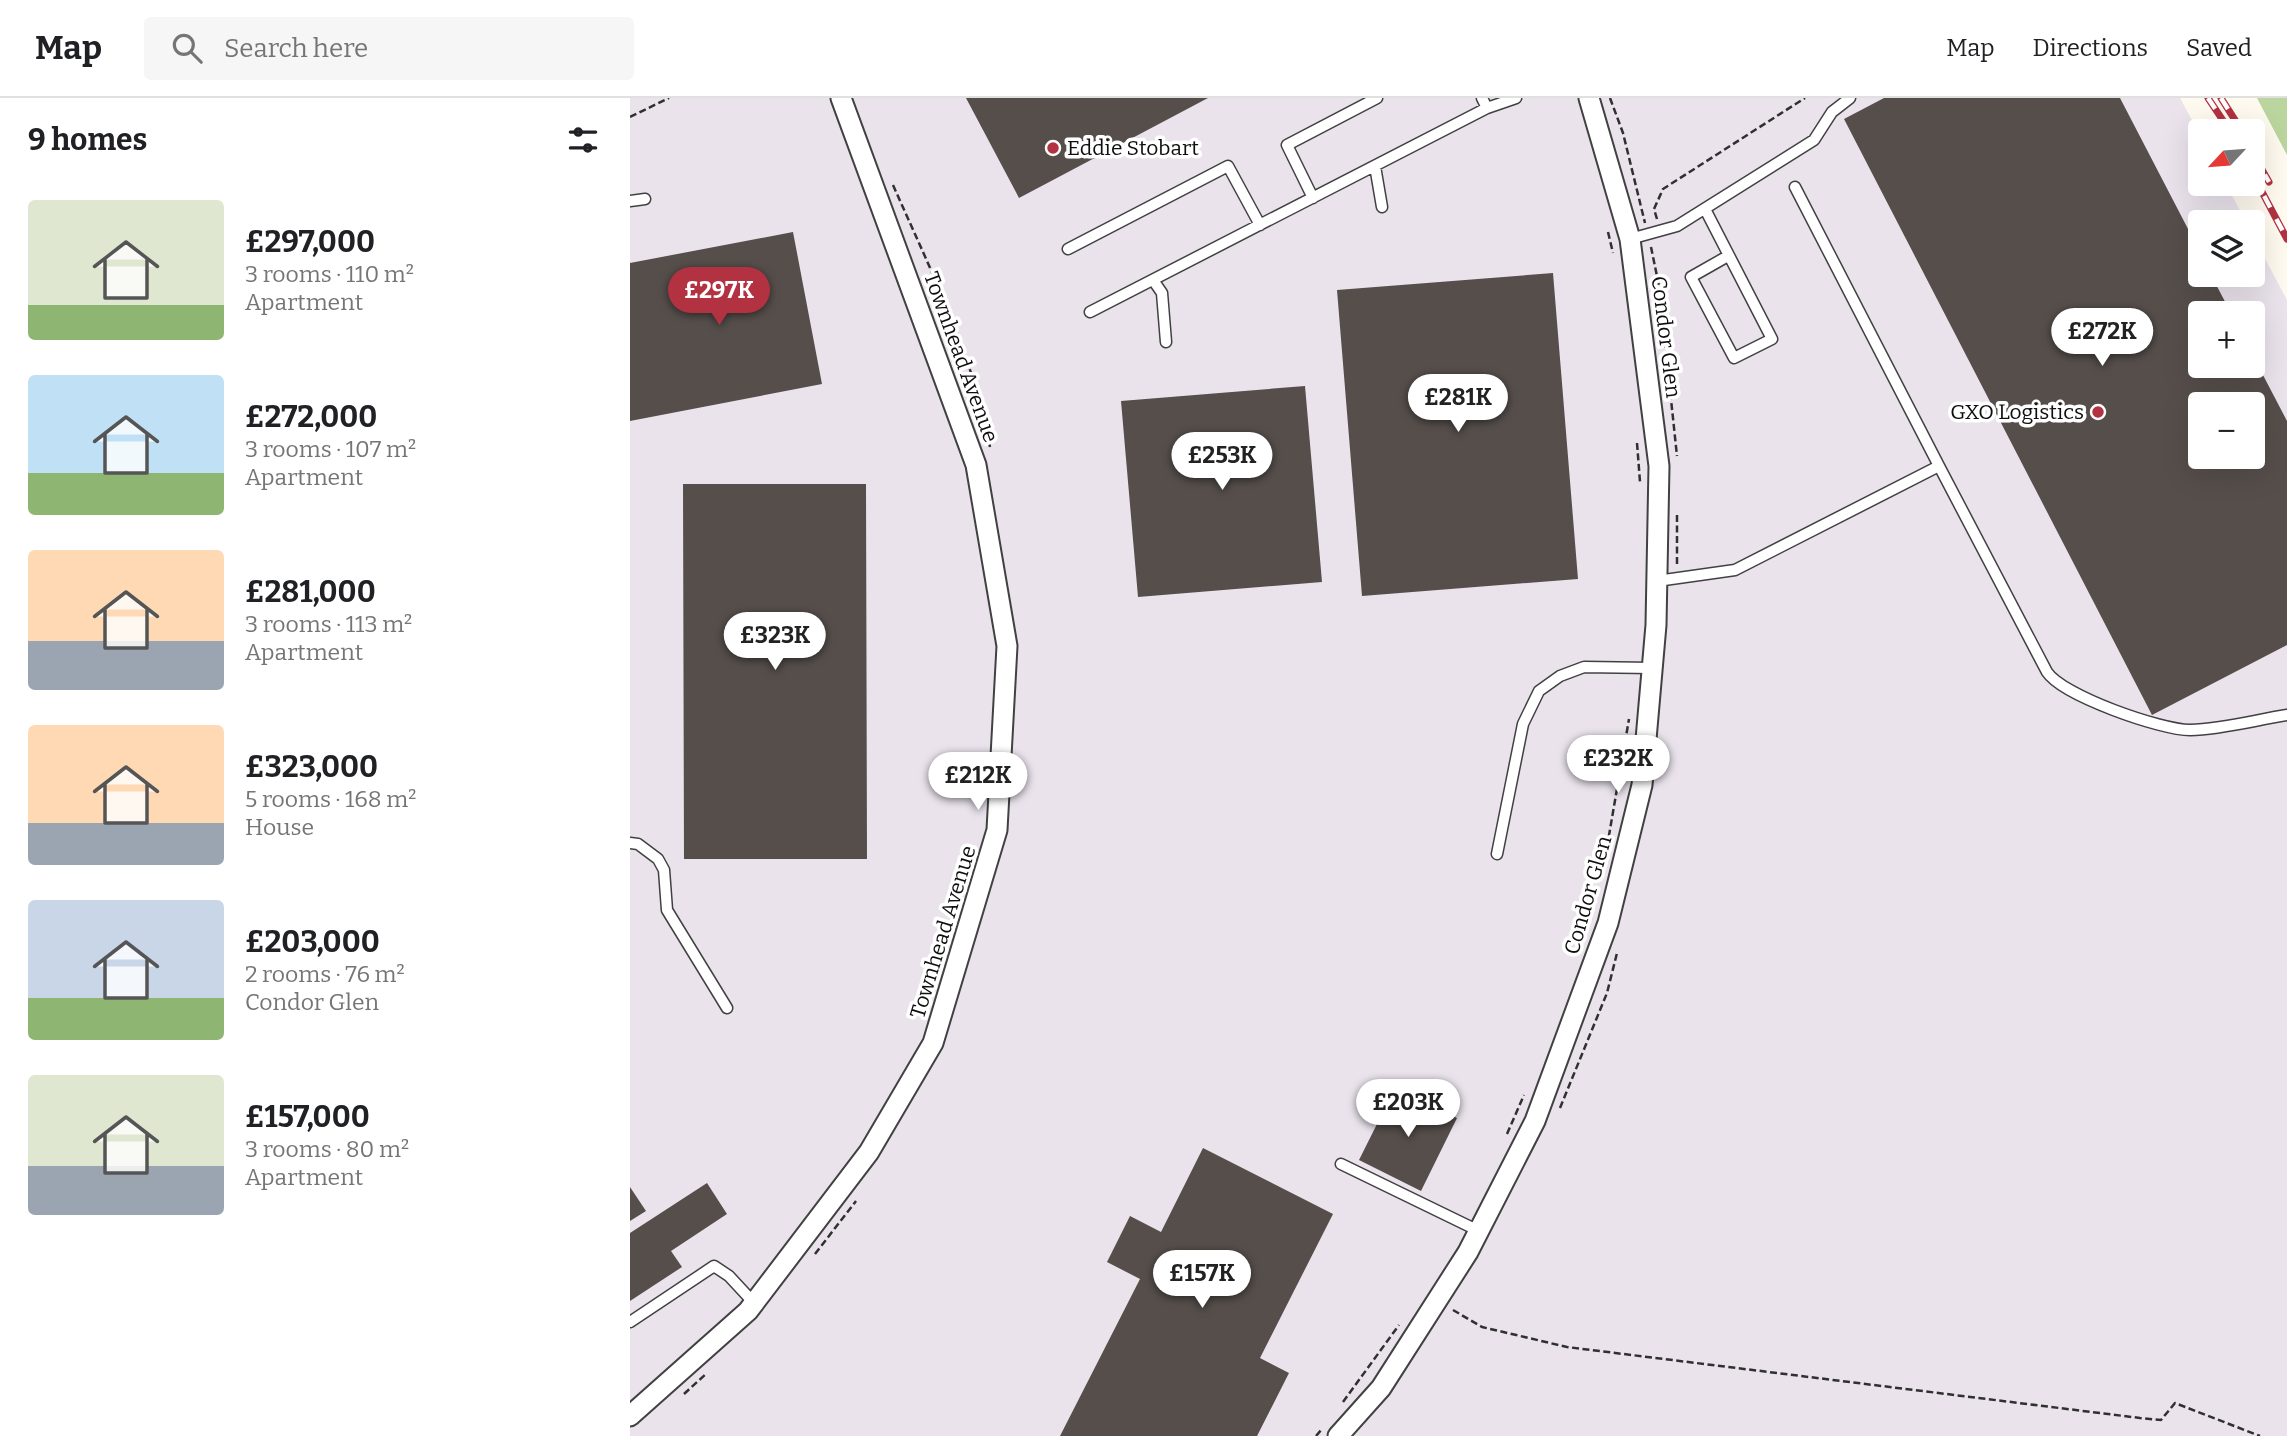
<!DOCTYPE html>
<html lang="en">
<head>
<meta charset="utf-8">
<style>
  :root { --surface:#fff; --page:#f6f6f6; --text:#202124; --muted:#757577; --line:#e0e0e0; --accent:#b23242 }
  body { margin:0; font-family:Bitter,serif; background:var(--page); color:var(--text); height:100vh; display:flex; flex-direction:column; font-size:26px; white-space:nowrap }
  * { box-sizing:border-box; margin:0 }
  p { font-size:23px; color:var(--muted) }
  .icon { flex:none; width:38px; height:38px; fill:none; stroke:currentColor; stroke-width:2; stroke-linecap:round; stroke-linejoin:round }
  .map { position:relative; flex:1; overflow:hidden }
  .details { display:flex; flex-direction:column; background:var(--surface); width:630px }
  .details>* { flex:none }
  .needle { width:46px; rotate:244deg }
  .tools { position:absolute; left:1558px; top:21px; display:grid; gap:14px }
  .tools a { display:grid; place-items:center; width:77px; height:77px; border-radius:7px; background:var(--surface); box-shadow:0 7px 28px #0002; font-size:35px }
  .price { position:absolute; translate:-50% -60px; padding:0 16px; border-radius:24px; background:#fff; color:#222; font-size:23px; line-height:46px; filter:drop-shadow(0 2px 4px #0008) }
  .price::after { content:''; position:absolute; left:50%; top:42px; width:21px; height:16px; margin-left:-10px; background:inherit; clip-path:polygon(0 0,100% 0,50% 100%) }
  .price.selected { background:var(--accent); color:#fff }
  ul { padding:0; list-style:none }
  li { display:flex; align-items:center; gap:21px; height:175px; padding:0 28px }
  li span { display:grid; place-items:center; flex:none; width:196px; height:140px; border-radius:7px; color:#555 }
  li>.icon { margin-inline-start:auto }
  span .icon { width:84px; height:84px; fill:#fffc; stroke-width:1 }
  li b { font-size:30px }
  h2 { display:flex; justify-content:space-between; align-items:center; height:84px; padding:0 28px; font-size:30px }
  header { display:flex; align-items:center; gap:42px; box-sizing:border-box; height:98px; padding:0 35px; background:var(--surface); border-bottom:2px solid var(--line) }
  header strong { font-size:33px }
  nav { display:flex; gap:38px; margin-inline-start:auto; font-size:24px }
  .search { width:490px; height:63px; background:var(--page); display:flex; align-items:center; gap:18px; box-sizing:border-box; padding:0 24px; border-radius:7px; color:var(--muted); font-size:26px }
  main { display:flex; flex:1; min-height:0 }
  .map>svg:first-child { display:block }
  .industrial { fill:#eae3ec; fill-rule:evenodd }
  .forest { fill:#bad59d }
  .building { fill:#554e4b; fill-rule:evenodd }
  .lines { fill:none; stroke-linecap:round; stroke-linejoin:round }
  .lane-casing { stroke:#414141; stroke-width:13 }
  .street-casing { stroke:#414141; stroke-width:23 }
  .path { stroke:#303030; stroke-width:2.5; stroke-dasharray:7 3.5; stroke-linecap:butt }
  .lane { stroke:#fff; stroke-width:10 }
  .street { stroke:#fff; stroke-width:19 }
  .rail-casing { stroke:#b23242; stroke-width:7 }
  .rail { stroke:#fff; stroke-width:4.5; stroke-dasharray:13; stroke-linecap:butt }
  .poi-dot { fill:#b23242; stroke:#fff; stroke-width:2.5 }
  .labels { text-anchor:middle; stroke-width:7; stroke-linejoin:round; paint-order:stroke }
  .poi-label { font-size:21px; fill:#0e0e0e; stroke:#fff; text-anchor:start }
  .street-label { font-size:21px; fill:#0e0e0e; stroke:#fff }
</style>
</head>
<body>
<header>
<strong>Map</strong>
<div class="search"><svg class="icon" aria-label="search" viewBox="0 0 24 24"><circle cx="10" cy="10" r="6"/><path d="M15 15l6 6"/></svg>Search here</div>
<nav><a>Map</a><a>Directions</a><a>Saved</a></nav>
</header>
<main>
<section class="details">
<h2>9 homes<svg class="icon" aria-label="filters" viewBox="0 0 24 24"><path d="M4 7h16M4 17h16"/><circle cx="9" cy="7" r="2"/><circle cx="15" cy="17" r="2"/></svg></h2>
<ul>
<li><span style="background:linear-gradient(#dfe7d0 75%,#8fb573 0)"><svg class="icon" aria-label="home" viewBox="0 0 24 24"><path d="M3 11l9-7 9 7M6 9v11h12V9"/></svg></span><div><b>£297,000</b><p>3 rooms · 110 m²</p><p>Apartment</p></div></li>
<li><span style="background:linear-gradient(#bfe0f5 70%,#8fb573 0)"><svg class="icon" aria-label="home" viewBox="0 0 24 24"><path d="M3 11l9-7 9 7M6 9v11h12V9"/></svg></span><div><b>£272,000</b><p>3 rooms · 107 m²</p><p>Apartment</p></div></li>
<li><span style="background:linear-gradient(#ffd9b3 65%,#9aa5b1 0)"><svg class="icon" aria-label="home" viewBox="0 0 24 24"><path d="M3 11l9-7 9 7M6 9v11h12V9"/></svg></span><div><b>£281,000</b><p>3 rooms · 113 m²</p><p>Apartment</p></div></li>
<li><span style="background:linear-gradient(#ffd9b3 70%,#9aa5b1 0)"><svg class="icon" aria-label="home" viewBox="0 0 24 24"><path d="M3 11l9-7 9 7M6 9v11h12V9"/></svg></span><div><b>£323,000</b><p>5 rooms · 168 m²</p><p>House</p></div></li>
<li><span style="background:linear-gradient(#c9d6e8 70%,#8fb573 0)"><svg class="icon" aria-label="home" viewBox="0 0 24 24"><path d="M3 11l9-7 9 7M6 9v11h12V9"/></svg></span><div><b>£203,000</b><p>2 rooms · 76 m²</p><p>Condor Glen</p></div></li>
<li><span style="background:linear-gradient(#dfe7d0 65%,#9aa5b1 0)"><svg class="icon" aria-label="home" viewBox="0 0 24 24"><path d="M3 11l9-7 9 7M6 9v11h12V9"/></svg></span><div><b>£157,000</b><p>3 rooms · 80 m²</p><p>Apartment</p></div></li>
</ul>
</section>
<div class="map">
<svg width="1657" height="1338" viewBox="0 0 1657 1338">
  <rect width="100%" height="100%" fill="#fefaf0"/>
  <path class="industrial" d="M0,0H1550L1570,37V86H1596L1616,124H1570V177H1622V136L1657,202V1338H0ZM1570,215H1622V268H1570ZM1570,306H1622V359H1570Z"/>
  <path class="forest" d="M1627,0H1657V57Z"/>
  <path class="building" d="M336,0H578L389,100Z
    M1254,0H1490L1570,154V177H1581L1601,215H1570V268H1622V256L1657,323V547L1522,617L1214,21ZM1570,306H1622V359H1570Z
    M163,134L192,286L0,323V165Z
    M923,175L948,481L732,498L707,192Z
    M675,288L692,484L508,499L491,303Z
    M53,386H236L237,761H54Z
    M765,990L827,1020L791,1093L729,1062Z
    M573,1050L703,1116L630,1260L659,1275L627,1338H430L510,1181L477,1164L500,1118L531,1134Z
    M77,1085L97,1116L41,1153L52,1169L0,1203V1135Z
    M0,1089L16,1113L0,1123Z"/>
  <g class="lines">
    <g class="lane-casing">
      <path id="lane" d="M852,0L857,10
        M745,68L752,109
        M683,100L657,47L747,0
        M0,103L15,101
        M1075,111L1142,241L1104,260L1061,179L1098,158
        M1000,141L1047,128L1184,42L1202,14L1220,0
        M438,151L598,68L630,127
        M523,182L532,195L536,244
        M460,214L857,10L886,0
        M1309,368L1417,574C1433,598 1531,632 1560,632C1593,631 1625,622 1657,617
        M1027,483L1105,472L1309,368L1165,89
        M0,745L8,746L28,761L34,772L37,812L97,910
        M867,756L893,626L909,593L930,578L954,569L1022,570
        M711,1066L849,1133
        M0,1224L84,1168L99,1178L124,1205"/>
    </g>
    <g class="street-casing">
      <path id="street" d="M0,1318L118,1213L239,1054L303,945L367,732L377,548L346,367L211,0
        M708,1338L751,1290L838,1154L905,1023L978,825L1012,687L1026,527L1029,368L1000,141L959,0"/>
    </g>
    <path class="path" d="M980,0L993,35L1015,125
      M0,19L39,0
      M263,87C301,173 343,257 360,349
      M1027,121L1024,111L1033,91L1175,0
      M978,134L983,155
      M1021,149L1029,188L1047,358
      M1007,345L1010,384
      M1047,466V417
      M977,749L999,621
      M930,1010L977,895L987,855
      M877,1036L894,997
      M185,1156L226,1103
      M823,1212L852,1229L937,1249L1510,1320L1531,1322L1545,1305L1630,1338
      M54,1296L77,1275
      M713,1304L769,1227
      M686,1338L692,1331"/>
    <use href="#lane" class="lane"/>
    <use href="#street" class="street"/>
    <g class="rail-casing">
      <path id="rail" d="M1578,0L1600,33
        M1591,0L1612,33
        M1622,54L1639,84
        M1622,75L1657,141"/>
    </g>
    <use href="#rail" class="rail"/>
  </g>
  <g class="poi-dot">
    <circle cx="423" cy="50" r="7"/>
    <circle cx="1468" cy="314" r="7"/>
  </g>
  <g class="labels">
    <g class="poi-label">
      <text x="437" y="57">Eddie Stobart</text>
      <text x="1454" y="321" text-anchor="end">GXO Logistics</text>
    </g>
    <g class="street-label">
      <text transform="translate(1036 239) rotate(83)" y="7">Condor Glen</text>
      <text transform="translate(331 259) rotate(70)" y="7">Townhead Avenue</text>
      <text transform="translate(958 797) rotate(-74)" y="7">Condor Glen</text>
      <text transform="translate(313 834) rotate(-73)" y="7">Townhead Avenue</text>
    </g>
  </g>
</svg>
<div class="tools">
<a><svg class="needle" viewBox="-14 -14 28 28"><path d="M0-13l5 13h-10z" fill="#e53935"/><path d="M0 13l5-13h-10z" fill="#757577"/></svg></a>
<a><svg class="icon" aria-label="layers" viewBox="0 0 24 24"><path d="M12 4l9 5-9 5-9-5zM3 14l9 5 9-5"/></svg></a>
<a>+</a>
<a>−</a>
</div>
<b class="price selected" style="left:89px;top:229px">£297K</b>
<b class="price" style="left:1472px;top:270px">£272K</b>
<b class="price" style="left:828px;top:336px">£281K</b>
<b class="price" style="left:592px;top:394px">£253K</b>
<b class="price" style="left:145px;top:574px">£323K</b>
<b class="price" style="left:988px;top:697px">£232K</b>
<b class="price" style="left:348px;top:714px">£212K</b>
<b class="price" style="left:778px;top:1041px">£203K</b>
<b class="price" style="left:572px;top:1212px">£157K</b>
</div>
</main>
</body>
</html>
